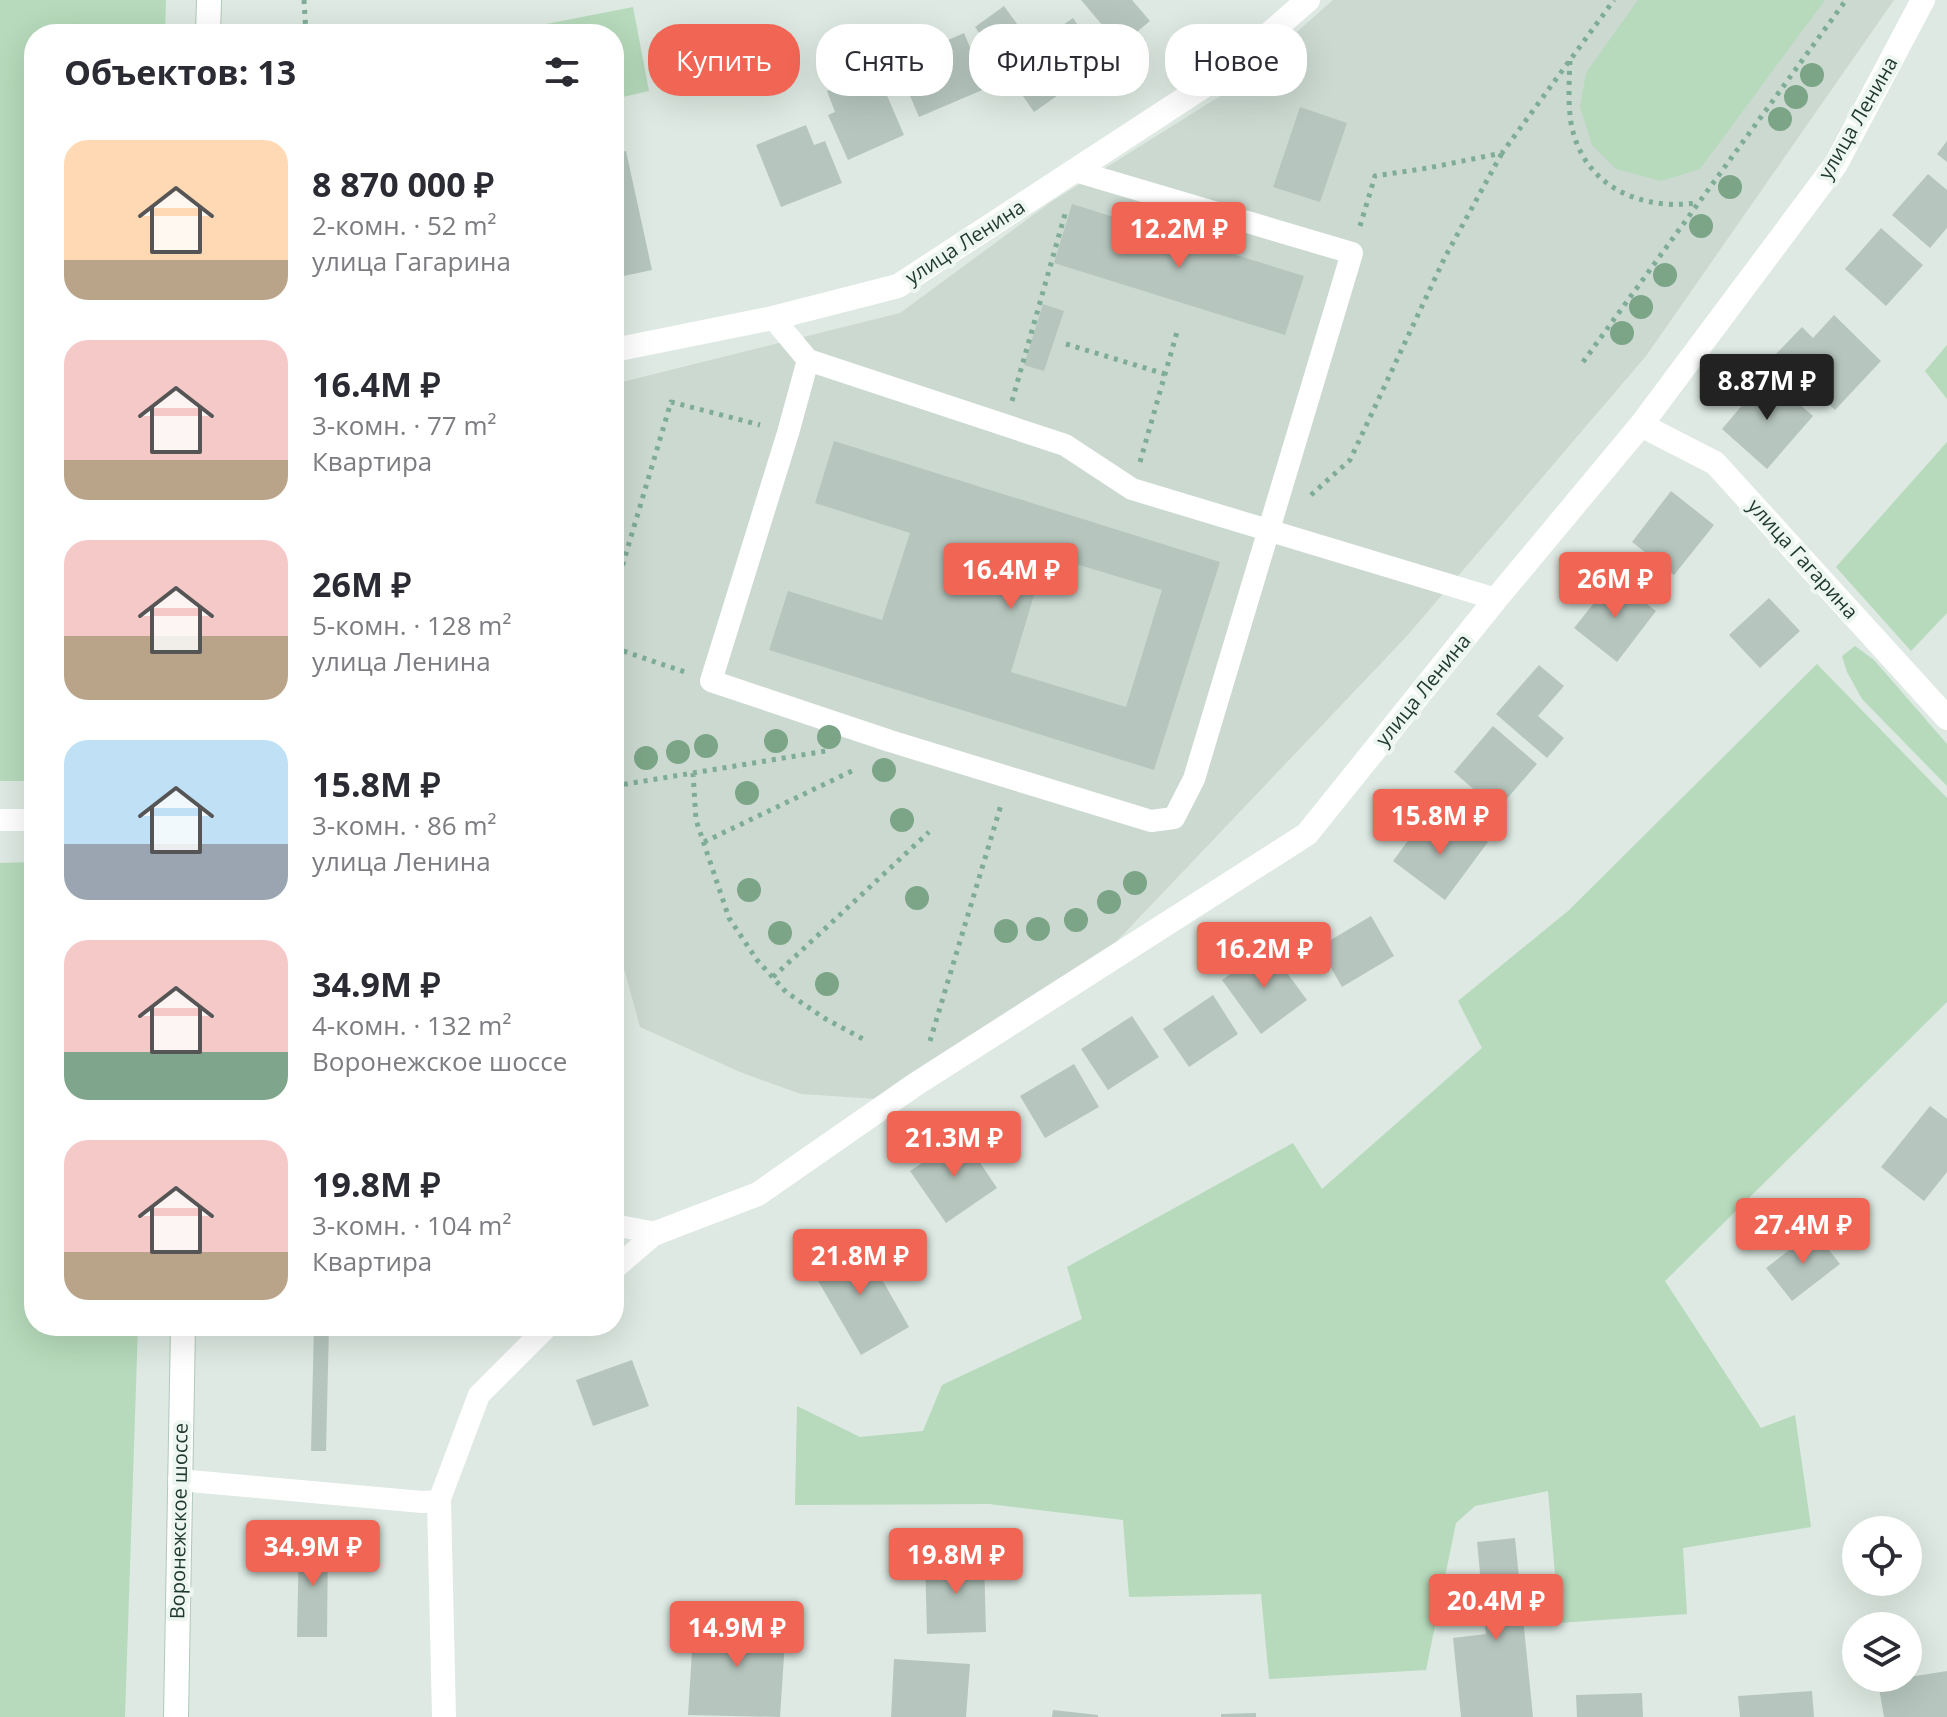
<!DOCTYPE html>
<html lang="ru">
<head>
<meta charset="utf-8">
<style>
  :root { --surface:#fff; --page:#f7f7f7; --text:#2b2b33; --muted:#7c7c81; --accent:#f06554 }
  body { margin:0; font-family:"Open Sans",sans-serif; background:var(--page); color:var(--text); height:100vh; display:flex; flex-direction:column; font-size:30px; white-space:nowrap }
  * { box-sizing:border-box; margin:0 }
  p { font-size:26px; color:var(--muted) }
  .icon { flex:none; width:44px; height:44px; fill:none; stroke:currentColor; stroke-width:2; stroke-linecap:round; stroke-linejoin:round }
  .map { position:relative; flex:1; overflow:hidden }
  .side { position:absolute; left:24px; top:24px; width:600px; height:1312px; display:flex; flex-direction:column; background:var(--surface); border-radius:32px; box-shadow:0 8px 32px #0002 }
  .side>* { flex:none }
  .banner { position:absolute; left:648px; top:24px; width:760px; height:72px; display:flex; gap:16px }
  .tools { position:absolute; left:1842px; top:1516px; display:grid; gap:16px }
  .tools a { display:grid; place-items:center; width:80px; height:80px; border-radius:50%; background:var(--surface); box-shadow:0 8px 32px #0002; font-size:40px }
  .price { position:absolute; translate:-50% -68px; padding:0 18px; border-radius:8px; background:var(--accent); color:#fff; font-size:26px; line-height:52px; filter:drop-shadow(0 2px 4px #0008) }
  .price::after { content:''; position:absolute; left:50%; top:48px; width:24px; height:18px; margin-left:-12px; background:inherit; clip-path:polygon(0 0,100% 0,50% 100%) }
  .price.selected { background:#222; color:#fff }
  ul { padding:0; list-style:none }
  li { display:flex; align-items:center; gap:24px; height:200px; padding:0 40px }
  li span { display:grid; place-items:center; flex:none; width:224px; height:160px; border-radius:24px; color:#555 }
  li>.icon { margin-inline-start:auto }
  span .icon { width:96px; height:96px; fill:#fffc; stroke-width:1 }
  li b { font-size:34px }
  h2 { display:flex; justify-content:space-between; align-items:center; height:96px; padding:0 40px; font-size:34px }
  .pill { padding:0 28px; border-radius:32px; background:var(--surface); box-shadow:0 8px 32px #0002; font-size:28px; line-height:72px }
  .pill.selected { background:var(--accent); color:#fff }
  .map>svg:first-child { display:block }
  .built { fill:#cbd9d1 }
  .green { fill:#b6dabb }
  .building { fill:#b6c6be; fill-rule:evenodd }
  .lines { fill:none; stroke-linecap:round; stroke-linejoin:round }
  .secondary-casing { stroke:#b1c8bc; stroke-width:26 }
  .path { stroke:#7eac97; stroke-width:5; stroke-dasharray:4 6; stroke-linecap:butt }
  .lane { stroke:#fff; stroke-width:22 }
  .street { stroke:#fff; stroke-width:24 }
  .secondary { stroke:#fff; stroke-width:24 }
  .tree { fill:#7ba586 }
  .labels { text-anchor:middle; stroke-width:8; stroke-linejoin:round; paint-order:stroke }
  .street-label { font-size:20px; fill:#1f382e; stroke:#edf6f0 }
</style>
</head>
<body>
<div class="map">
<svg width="1947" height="1717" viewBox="0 0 1947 1717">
  <rect width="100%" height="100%" fill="#dde9e2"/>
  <path class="built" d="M1333,0H1894L1646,356L1406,637L1115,943L878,1099L801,1094L740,1072L640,1027L614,932V384L900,313L1051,202L1233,88Z"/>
  <path class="green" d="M0,0H166L165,34H34V781H0Z
    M1638,0H1825L1700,169L1661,181L1616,169L1592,145L1580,107L1586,73Z
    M633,7L649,91L614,99V34H495Z
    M1947,345V399L1925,371Z
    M1947,442V613L1911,651L1836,567Z
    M1855,646L1874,660L1947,744V786L1862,699L1847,672L1842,656Z
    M1817,664L1947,798V1002L1665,1281L1761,1428L1795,1415L1811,1527L1683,1548L1687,1614L1559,1623L1548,1491L1475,1506L1456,1523L1426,1670L1269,1679L1261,1594L1129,1597L1123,1520L989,1504L795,1505L797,1406L860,1437L923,1431L942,1385L1082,1319L1067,1267L1293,1143L1322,1189L1482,1048L1458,1001L1568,911Z
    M34,862V1326H138L125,1717H0V863Z"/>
  <path class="building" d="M1081,0H1132L1150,21L1120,46Z
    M1004,6L1033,46L1073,18L1094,49L1064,70L1074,84L1034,112L975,27Z
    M964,33L987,88L919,117L896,63Z
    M876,70L904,135L848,160L828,115L835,112L827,91Z
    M1300,107L1347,123L1320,202L1273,187Z
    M806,125L814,145L825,141L842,183L781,207L756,145Z
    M1947,141V162L1937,154Z
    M626,151L652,270L614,278V153Z
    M1928,174L1947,190V228L1930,248L1892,215Z
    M1072,204L1304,276L1285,335L1054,263Z
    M1881,228L1923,265L1886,306L1845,269Z
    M1043,304L1064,311L1044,371L1024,365Z
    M1834,315L1881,361L1835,410L1776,354L1802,327L1813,338Z
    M1767,376L1813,416L1767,469L1722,429Z
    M834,441L1220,562L1154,770L769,650L788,591L882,620L910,533L815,503ZM1046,555L1162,590L1126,707L1011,672Z
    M1671,491L1714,525L1674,575L1632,542Z
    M1614,578L1656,611L1617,662L1574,628Z
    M1769,598L1800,631L1760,668L1729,635Z
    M1539,665L1564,686L1538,716L1564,738L1547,758L1496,714Z
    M1493,726L1537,764L1497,810L1454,772Z
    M1459,821L1488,842L1445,900L1393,861L1421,823L1444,840Z
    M1371,916L1394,956L1342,987L1319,947Z
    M1268,947L1307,1000L1261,1034L1222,980Z
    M1213,995L1238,1034L1189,1067L1163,1029Z
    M1132,1016L1159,1057L1108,1090L1081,1049Z
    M1074,1064L1099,1107L1045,1138L1020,1096Z
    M1930,1106L1947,1119V1172L1924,1201L1881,1167Z
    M962,1136L997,1188L946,1223L910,1171Z
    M1814,1231L1840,1264L1792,1301L1766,1268Z
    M859,1239L909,1327L861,1355L810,1267Z
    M314,1326H329L326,1451H311Z
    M632,1360L649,1406L593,1426L576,1380Z
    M1515,1538L1533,1717H1461L1453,1638L1486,1634L1477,1542Z
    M299,1539H328L327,1637H297Z
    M984,1559L986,1632L927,1634L925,1561Z
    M694,1620L786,1626L780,1717L688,1715Z
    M894,1659L970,1664L966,1717H891Z
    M1947,1671V1717H1884L1878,1682Z
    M1812,1691L1814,1717H1740L1738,1696Z
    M1642,1693L1643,1717H1577L1576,1695Z
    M1053,1710L1098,1715V1717H1052Z
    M1256,1713V1717H1221V1714Z"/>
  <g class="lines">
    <g class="secondary-casing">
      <path id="secondary" d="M208,34L209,0
        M176,1717L183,1326"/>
    </g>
    <path class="path" d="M304,0L306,34
      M1570,61C1569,81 1568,103 1571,123C1580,172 1617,200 1666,204C1677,205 1687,204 1697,203
      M1360,226L1375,176L1428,168L1502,153L1614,0
      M1066,344L1165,374
      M1583,362L1846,0
      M1012,401L1065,214
      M1140,462L1177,332
      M1311,495L1350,460L1445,257L1502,153
      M614,594L671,402L760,425
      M614,648L685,672
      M693,773L696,820L729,918L757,960L786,992L824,1018L863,1039
      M614,786L826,751
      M704,842L854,770
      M773,977L929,832
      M930,1041L1001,805"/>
    <path class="lane" d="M773,318L808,360L1065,445L1132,489L1496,599
      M808,360L788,433L711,681L890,741L1151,821L1174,818L1194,779L1352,253L1075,171
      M0,820H34
      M614,1225L656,1233
      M614,1269L656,1233
      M179,1480L422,1502L439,1501L479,1395L548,1326"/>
    <path class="street" d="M614,350L773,318L898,286L1224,73L1308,0
      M1641,425L1715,463L1947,718
      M656,1233L758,1194L916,1084L1307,834L1496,599L1641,425L1836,164L1923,0
      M439,1501L444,1717"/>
    <use href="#secondary" class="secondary"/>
  </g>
  <g class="tree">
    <circle cx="1812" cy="75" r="12"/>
    <circle cx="1796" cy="97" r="12"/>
    <circle cx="1780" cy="119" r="12"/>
    <circle cx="1730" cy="187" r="12"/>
    <circle cx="1701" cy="226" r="12"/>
    <circle cx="1665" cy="275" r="12"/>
    <circle cx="1641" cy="307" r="12"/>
    <circle cx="1622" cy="333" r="12"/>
    <circle cx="829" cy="737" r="12"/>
    <circle cx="776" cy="741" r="12"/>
    <circle cx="706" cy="746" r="12"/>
    <circle cx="678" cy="752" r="12"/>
    <circle cx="646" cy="758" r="12"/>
    <circle cx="884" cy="770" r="12"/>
    <circle cx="747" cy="793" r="12"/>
    <circle cx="902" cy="820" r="12"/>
    <circle cx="1135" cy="883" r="12"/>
    <circle cx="749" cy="890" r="12"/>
    <circle cx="917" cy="898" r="12"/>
    <circle cx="1109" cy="902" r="12"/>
    <circle cx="1076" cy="920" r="12"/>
    <circle cx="1038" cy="929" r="12"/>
    <circle cx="1006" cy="931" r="12"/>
    <circle cx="780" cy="933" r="12"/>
    <circle cx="827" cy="984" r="12"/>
  </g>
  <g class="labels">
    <g class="street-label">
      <text transform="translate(1858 118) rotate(-60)" y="7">улица Ленина</text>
      <text transform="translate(965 242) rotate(-33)" y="7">улица Ленина</text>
      <text transform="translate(1803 559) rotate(48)" y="7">улица Гагарина</text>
      <text transform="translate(1423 690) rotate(-51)" y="7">улица Ленина</text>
      <text transform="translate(179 1521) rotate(-89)" y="7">Воронежское шоссе</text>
    </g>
  </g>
</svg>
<div class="tools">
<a><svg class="icon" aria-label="locate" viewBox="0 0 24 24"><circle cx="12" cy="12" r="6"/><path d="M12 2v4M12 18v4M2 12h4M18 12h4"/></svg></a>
<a><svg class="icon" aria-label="layers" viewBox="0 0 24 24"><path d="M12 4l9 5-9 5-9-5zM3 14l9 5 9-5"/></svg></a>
</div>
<b class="price" style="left:1179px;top:270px">12.2M ₽</b>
<b class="price selected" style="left:1767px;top:422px">8.87M ₽</b>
<b class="price" style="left:1011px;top:611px">16.4M ₽</b>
<b class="price" style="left:1615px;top:620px">26M ₽</b>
<b class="price" style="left:1440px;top:857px">15.8M ₽</b>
<b class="price" style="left:1264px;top:990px">16.2M ₽</b>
<b class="price" style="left:954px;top:1179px">21.3M ₽</b>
<b class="price" style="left:1803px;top:1266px">27.4M ₽</b>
<b class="price" style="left:860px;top:1297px">21.8M ₽</b>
<b class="price" style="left:313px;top:1588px">34.9M ₽</b>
<b class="price" style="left:956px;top:1596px">19.8M ₽</b>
<b class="price" style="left:1496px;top:1642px">20.4M ₽</b>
<b class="price" style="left:737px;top:1669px">14.9M ₽</b>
<div class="banner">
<a class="pill selected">Купить</a>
<a class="pill">Снять</a>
<a class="pill">Фильтры</a>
<a class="pill">Новое</a>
</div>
<section class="side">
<h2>Объектов: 13<svg class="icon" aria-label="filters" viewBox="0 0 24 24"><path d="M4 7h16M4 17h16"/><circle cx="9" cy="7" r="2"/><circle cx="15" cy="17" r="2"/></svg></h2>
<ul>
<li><span style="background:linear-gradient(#ffd9b3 75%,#b9a48a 0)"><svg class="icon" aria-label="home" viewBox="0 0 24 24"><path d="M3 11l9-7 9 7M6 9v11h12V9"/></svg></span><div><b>8 870 000 ₽</b><p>2-комн. · 52 m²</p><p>улица Гагарина</p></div></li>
<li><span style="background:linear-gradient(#f6c9c9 75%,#b9a48a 0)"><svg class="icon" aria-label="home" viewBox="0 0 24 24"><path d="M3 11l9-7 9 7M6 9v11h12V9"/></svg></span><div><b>16.4M ₽</b><p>3-комн. · 77 m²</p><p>Квартира</p></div></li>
<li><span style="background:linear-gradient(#f6c9c9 60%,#b9a48a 0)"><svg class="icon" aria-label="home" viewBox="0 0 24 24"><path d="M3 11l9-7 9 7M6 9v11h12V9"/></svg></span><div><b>26M ₽</b><p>5-комн. · 128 m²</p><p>улица Ленина</p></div></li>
<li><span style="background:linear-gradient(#bfe0f5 65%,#9aa5b1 0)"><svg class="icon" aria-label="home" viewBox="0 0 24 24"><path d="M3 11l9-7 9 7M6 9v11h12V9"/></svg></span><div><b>15.8M ₽</b><p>3-комн. · 86 m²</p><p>улица Ленина</p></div></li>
<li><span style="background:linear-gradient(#f6c9c9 70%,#7fa58c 0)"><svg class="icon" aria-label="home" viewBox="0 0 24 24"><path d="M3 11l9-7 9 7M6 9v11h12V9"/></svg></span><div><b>34.9M ₽</b><p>4-комн. · 132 m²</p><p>Воронежское шоссе</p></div></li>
<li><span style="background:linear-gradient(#f6c9c9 70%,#b9a48a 0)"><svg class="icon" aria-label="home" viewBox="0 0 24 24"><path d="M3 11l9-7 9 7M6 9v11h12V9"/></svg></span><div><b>19.8M ₽</b><p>3-комн. · 104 m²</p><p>Квартира</p></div></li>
</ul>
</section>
</div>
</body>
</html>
